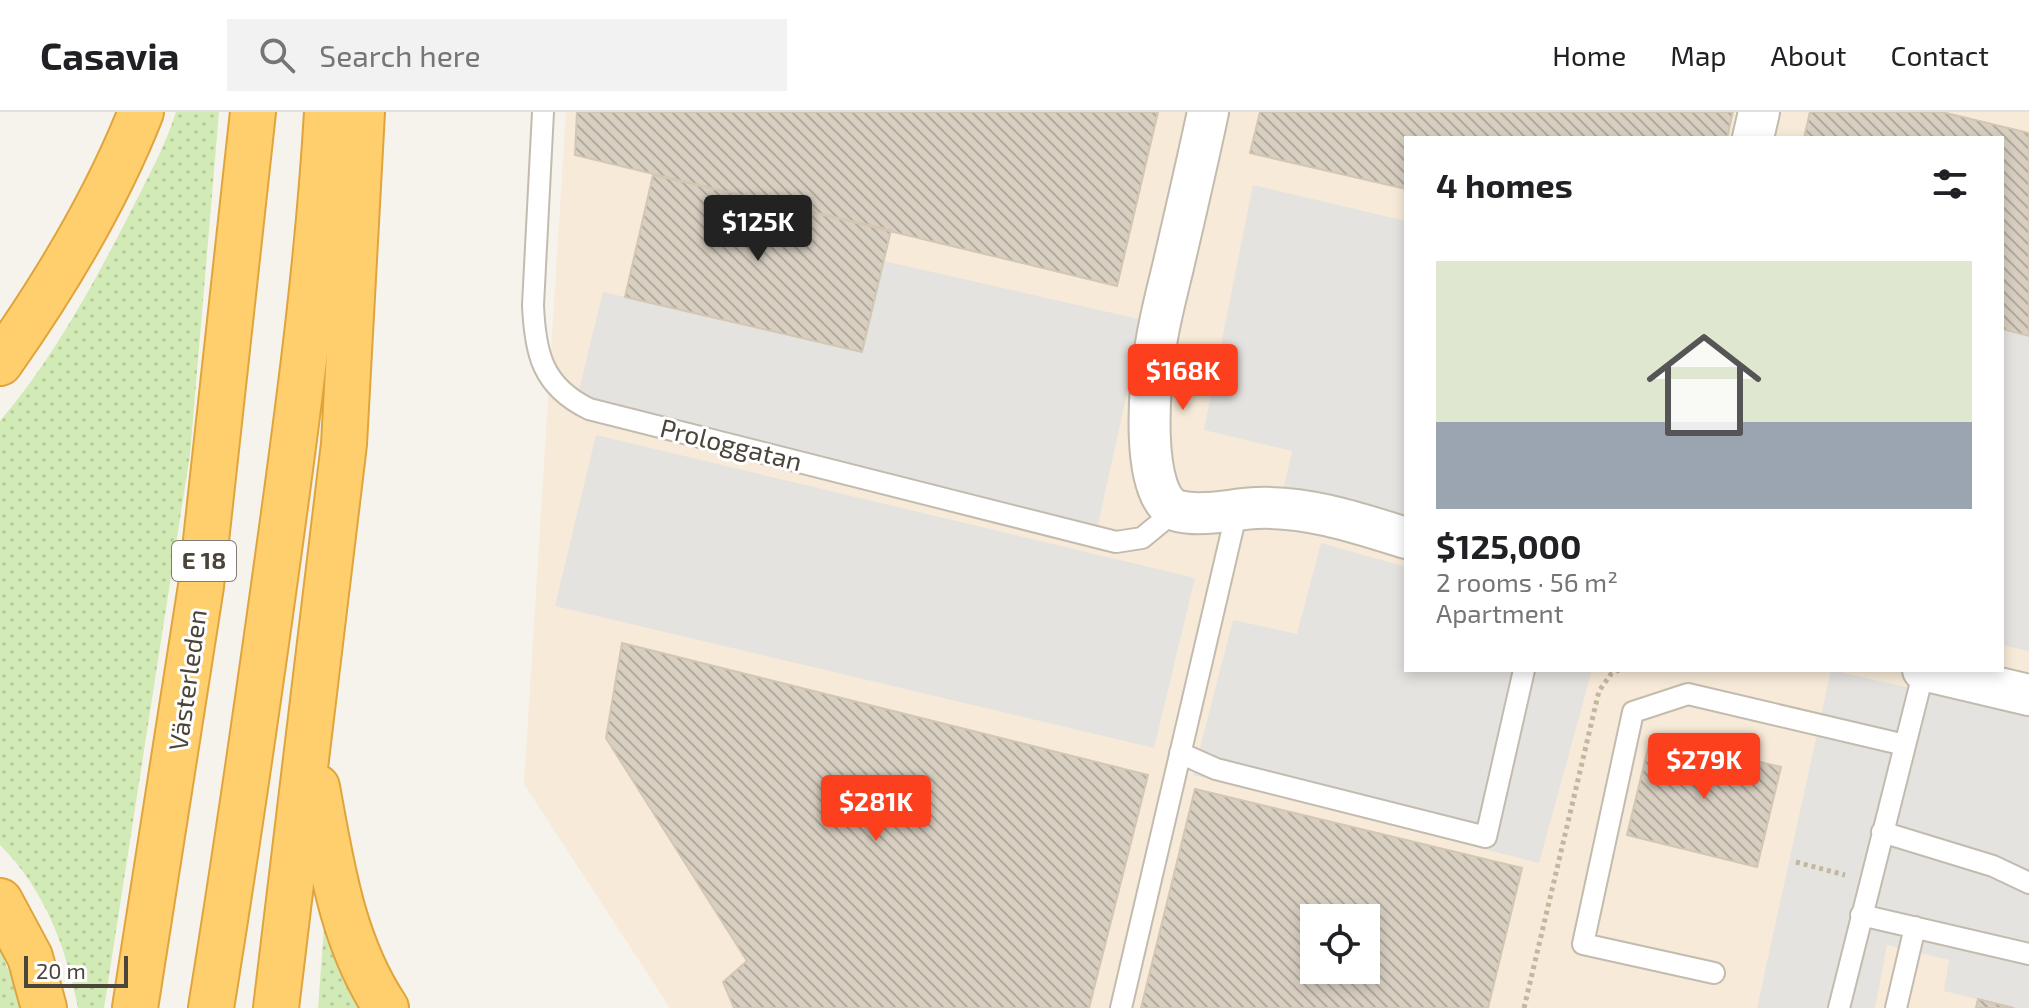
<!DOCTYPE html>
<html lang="en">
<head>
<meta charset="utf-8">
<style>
  :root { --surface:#fff; --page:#f2f2f2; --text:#202124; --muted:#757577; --line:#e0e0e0; --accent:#fc3f1d }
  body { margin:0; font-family:"Exo 2",sans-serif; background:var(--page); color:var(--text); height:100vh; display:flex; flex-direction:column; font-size:30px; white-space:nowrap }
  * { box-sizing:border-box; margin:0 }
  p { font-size:26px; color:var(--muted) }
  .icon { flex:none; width:44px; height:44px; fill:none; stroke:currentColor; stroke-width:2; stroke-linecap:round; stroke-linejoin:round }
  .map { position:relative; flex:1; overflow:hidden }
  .sheet { position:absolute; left:1404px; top:24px; width:600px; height:536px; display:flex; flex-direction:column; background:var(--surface); border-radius:0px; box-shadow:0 4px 12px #0003 }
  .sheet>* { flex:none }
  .fabs { position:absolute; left:1300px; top:792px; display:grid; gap:16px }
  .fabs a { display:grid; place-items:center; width:80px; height:80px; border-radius:0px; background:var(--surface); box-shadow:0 4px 12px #0003; font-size:40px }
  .scale { position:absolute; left:24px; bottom:20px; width:104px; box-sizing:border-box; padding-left:8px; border:4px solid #4b4439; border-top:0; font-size:22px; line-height:28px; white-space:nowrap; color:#4b4439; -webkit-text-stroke:6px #fff; paint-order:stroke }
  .price { position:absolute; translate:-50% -68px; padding:0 18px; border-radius:8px; background:var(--accent); color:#fff; font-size:26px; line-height:52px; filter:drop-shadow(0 2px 4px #0008) }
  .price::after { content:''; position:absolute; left:50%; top:48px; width:24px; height:18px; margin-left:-12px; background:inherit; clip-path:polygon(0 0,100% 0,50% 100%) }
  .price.selected { background:#222; color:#fff }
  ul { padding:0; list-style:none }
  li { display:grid; align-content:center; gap:16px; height:424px; padding:0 32px }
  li+li { border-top:2px solid var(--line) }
  li span { display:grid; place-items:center; height:248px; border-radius:0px; color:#555 }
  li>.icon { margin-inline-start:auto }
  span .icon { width:144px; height:144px; fill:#fffc; stroke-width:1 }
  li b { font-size:34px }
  h2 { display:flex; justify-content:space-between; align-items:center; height:96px; padding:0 32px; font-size:34px }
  header { display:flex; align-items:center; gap:48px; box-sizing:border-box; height:112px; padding:0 40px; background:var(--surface); border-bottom:2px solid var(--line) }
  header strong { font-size:38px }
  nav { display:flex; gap:44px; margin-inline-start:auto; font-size:28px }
  .search { width:560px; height:72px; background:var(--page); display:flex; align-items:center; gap:20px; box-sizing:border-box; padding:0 28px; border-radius:0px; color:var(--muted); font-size:30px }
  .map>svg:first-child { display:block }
  .commercial { fill:#f7ead8; fill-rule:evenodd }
  .grass { fill:url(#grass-dots) }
  .parking { fill:#e5e3e0 }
  .building { fill:url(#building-back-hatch); stroke:#d3c7b4; stroke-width:2; fill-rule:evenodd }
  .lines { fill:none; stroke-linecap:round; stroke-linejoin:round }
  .service-casing { stroke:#c2bbae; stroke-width:24 }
  .minor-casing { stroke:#c2bbae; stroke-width:44 }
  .motorway-casing { stroke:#e0a43c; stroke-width:48 }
  .path { stroke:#c4b79f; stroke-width:5; stroke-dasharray:4 4; stroke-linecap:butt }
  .service { stroke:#fff; stroke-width:20 }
  .minor { stroke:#fff; stroke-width:40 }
  .motorway { stroke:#ffcf6e; stroke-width:44 }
  .labels { text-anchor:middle; stroke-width:6; stroke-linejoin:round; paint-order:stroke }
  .shield { fill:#fff; stroke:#817c74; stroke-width:2 }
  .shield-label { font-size:24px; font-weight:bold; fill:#4b4439 }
  .street-label { font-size:26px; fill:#4b4439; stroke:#fff }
</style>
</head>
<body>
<header>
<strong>Casavia</strong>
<div class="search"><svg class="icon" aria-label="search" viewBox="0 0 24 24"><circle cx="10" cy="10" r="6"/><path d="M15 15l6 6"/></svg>Search here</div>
<nav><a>Home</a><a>Map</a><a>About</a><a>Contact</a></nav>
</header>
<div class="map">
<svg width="2029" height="896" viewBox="0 0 2029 896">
  <defs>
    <pattern id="grass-dots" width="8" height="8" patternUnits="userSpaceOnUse" patternTransform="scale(2)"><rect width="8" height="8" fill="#d2eab5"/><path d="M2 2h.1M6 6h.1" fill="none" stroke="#b6ca9c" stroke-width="1.8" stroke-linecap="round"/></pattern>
    <pattern id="building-back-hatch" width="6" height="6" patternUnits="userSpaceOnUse" patternTransform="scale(2)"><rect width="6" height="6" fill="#d8cfc1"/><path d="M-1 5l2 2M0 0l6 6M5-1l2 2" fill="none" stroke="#b1aa9e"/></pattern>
  </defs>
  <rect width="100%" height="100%" fill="#f6f3ec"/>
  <path class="commercial" d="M566,0H2029V896H670L524,672ZM1406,26H2002V558H1406ZM1314,806H1366V858H1314Z"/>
  <path class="grass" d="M176,0H219L190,342L104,896H78C67,837 44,776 0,733V309C53,247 93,173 130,101C147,67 165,35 176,0Z
    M325,803L372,896H318Z
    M0,836L22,896H0Z"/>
  <path class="parking" d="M1253,73L1406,109V403L1283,380L1292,339L1204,318Z
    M884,149L1143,208L1098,413L576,290L603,180L862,240Z
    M2002,217L2029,224V539L2002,533Z
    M596,323L1195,466L1154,636L555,494Z
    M1321,431L1406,455V558H1592L1539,751L1193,663L1233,508L1297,522Z
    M1831,558L2029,603V896H2014L1944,879L1949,848L1887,833L1875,896H1757Z"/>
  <path class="building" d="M577,0H1158L1117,174L575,43Z
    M1260,0H1733L1727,26H1406V77L1250,41Z
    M1810,0H1942L2029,21V224L2002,217V26H1804Z
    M653,63L891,118L862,240L625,185Z
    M622,531L1148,663L1089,896H734L723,870L747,849L606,626Z
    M1651,624L1781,655L1757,755L1627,723Z
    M1195,677L1522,756L1488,896H1141ZM1314,806H1366V858H1314Z
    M1978,887L2014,896H1976Z"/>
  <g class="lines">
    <g class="service-casing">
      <path id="service" d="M543,0L533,193C535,241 542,274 589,297L1116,430L1142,426L1176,398
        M1180,641L1216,657L1486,725L1524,558
        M1882,720L1993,754L2029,771
        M1861,803L2029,842
        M1714,861L1583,832L1633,600L1688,582L1905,633
        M1121,896L1237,398
        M1839,896L1924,558
        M1896,896L1915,815"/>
    </g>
    <g class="minor-casing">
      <path id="minor" d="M1208,0C1197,52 1185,103 1173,155C1167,180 1160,206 1156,232C1150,264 1138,388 1178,399C1203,405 1232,397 1257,396C1308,394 1358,411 1406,426
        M1753,26L1759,0
        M1923,558L2029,583"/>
    </g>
    <g class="motorway-casing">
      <path id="motorway" d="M0,251C55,173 106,89 141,0
        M317,675C331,751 342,830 386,896
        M0,789L30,845L44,896
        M135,896L201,474L253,0
        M211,896C237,736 260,576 282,416C301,278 319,139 327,0
        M276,896L344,332L362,0"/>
    </g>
    <path class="path" d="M1796,750L1845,763
      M1524,896L1599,579L1611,562L1619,558"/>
    <use href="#service" class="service"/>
    <use href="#minor" class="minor"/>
    <use href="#motorway" class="motorway"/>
  </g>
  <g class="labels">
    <rect class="shield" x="172" y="429" width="64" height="40" rx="6"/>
    <g class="shield-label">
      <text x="204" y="457">E 18</text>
    </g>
    <g class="street-label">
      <text transform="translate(731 333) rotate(14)" y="9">Prologgatan</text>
      <text transform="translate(188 568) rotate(-82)" y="9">Västerleden</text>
    </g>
  </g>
</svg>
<div class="fabs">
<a><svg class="icon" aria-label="locate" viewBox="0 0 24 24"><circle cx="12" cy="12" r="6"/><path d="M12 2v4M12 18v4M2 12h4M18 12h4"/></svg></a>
</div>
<div class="scale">20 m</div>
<b class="price selected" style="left:758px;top:151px">$125K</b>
<b class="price" style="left:1183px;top:300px">$168K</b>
<b class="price" style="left:1704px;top:689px">$279K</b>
<b class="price" style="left:876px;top:731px">$281K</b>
<section class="sheet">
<h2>4 homes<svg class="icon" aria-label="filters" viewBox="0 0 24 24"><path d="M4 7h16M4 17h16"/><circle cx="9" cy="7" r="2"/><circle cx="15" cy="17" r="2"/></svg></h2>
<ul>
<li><span style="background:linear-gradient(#dfe7d0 65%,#9aa5b1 0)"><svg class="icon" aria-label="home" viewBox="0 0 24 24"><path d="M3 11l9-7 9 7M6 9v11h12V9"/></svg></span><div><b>$125,000</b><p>2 rooms · 56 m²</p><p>Apartment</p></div></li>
</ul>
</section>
</div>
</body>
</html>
